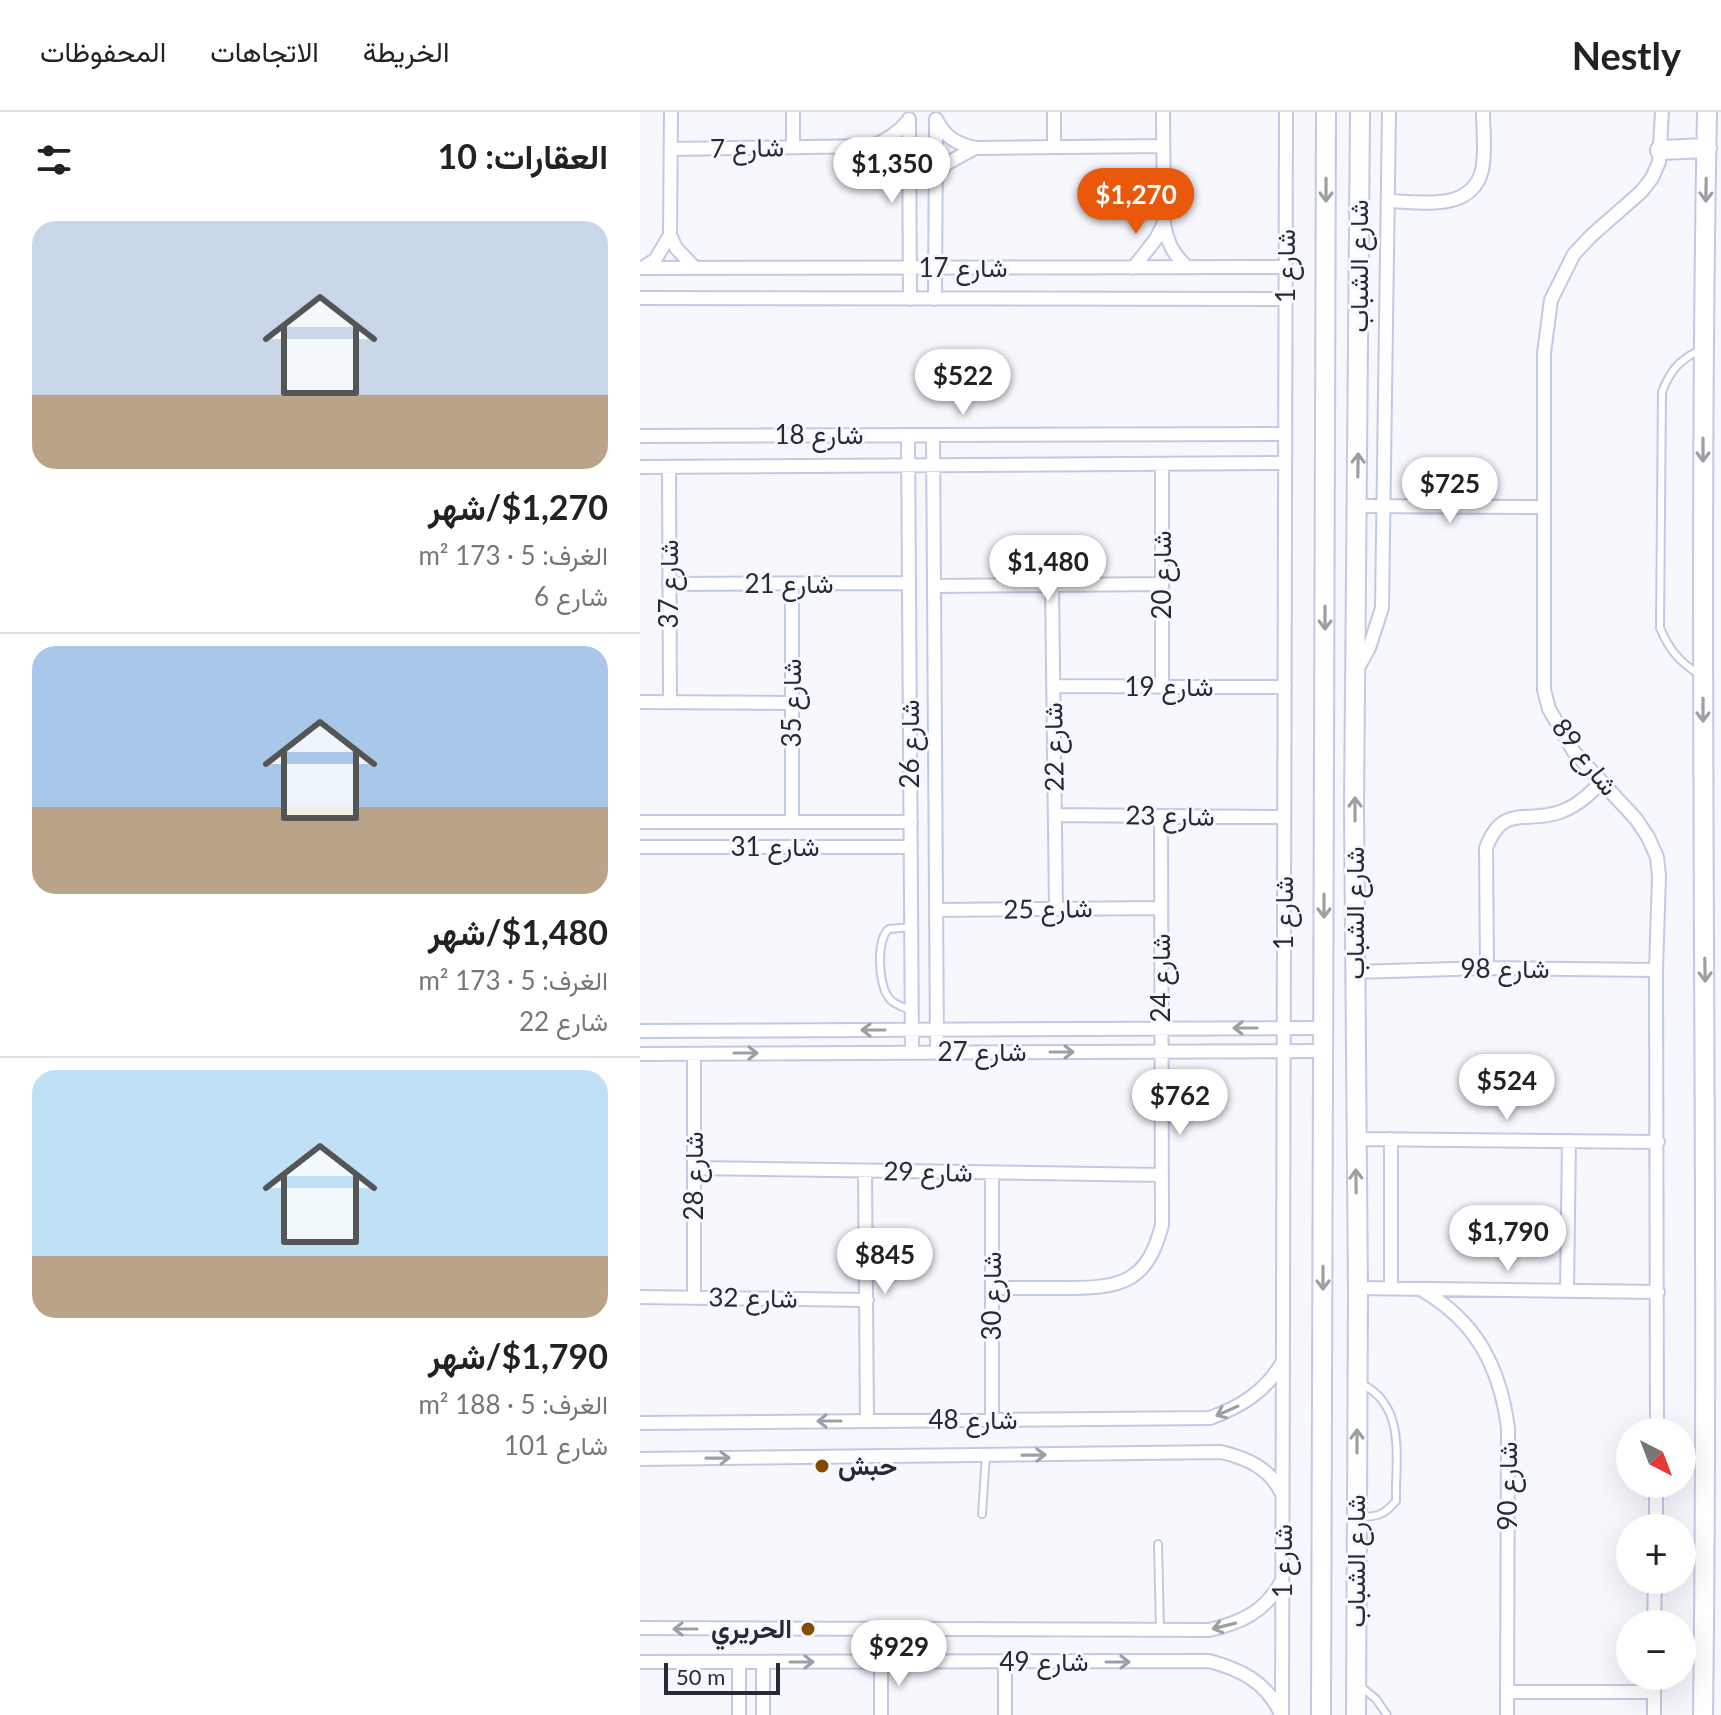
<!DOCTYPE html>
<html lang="ar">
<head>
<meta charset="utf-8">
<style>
  :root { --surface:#fff; --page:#f2f2f2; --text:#222; --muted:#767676; --line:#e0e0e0; --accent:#ea580c }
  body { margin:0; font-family:Lato,Vazirmatn,sans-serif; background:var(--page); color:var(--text); direction:rtl; height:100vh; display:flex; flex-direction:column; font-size:30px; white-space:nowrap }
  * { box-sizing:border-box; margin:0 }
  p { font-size:26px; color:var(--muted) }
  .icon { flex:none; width:44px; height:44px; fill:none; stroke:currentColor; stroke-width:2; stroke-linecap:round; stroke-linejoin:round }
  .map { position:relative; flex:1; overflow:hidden; direction:ltr }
  .drawer { display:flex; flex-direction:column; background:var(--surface); width:640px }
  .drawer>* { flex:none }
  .needle { width:52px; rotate:138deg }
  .controls { position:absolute; left:976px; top:1306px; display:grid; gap:16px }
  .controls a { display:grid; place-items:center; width:80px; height:80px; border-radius:50%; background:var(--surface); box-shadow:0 8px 32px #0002; font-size:40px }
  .scale { position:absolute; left:24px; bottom:20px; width:116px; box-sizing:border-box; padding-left:8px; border:4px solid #272934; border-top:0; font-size:22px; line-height:28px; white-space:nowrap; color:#272934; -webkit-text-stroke:6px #f6f8fe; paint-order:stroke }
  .price { position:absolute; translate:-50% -68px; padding:0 18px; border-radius:28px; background:#fff; color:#222; font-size:26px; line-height:52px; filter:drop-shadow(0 2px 4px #0008) }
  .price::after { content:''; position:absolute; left:50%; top:48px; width:24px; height:18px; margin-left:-12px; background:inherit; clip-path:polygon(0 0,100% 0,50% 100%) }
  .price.selected { background:var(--accent); color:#fff }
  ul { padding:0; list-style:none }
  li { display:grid; align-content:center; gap:16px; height:424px; padding:0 32px }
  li+li { border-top:2px solid var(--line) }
  li span { display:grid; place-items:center; height:248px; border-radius:24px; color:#555 }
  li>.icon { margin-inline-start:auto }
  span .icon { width:144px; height:144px; fill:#fffc; stroke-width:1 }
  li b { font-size:34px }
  h2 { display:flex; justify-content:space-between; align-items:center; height:96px; padding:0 32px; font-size:34px }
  header { display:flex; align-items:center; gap:48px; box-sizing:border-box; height:112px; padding:0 40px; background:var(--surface); border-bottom:2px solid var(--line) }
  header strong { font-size:38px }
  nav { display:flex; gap:44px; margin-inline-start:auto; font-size:28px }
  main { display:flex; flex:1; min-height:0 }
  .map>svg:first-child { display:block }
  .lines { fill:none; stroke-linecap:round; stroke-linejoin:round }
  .lane-casing { stroke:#c3c9e5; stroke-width:10 }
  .street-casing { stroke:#c3c9e5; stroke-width:16 }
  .secondary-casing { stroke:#c3c9e5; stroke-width:22 }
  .lane { stroke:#fff; stroke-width:6 }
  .street { stroke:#fff; stroke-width:12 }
  .secondary { stroke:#fff; stroke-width:18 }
  .oneway { stroke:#9e9fa4 }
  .poi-dot { fill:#844b00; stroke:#f6f8fe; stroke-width:3 }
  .labels { text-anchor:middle; stroke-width:6; stroke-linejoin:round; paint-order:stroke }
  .street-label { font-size:26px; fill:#272934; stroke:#f6f8fe }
  .poi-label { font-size:26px; font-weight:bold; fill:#272934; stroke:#f6f8fe; text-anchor:start }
</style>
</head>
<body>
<header>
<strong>Nestly</strong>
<nav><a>الخريطة</a><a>الاتجاهات</a><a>المحفوظات</a></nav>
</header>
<main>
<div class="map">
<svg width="1081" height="1603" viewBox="0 0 1081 1603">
  <rect width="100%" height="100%" fill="#f6f8fe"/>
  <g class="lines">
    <g class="lane-casing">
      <path id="lane" d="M1059,562C1039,550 1029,537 1020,516L1022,280C1030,259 1039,248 1060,238
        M271,815L249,817C236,827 238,873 249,886C254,893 264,895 272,899
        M342,1402L346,1343
        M720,1405C737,1405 744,1403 756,1389C755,1347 767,1295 722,1272
        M518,1432L520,1518
        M720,1574L736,1587L747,1603"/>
    </g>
    <g class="street-casing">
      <path id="street" d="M523,0L524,111C527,130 533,142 547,155
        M269,7L270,187
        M296,7C305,25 316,32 336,36L523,34
        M231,34L246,42L270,66
        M153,35V0
        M414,35V0
        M31,37L231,34C247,29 258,21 269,8
        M296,65L306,52L333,37
        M749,89C781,90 832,100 842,58C846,40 843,18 843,0
        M30,123L36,136L55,156
        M0,156L646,155
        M2,156L15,148L30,123L31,0
        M493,156L516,127L524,111
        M0,186L646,187
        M295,187L296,10
        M268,323L272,941
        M293,323L297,940
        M0,324L645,322
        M0,355L645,351
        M29,355L30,590
        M717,394L903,395
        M29,472L269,471
        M412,473L416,796
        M294,474L522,472
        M718,556L729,536L742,496L749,0
        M413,574L645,575
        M522,575V352
        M0,590L152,591
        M415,703L644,705
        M0,710H271
        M152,710V472
        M0,735H271
        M296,798L521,796
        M847,856L846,736C863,691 886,712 920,700C937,694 949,683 961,670
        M715,860L847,856L1016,858
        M0,919L683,916
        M0,942L683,939
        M54,942V1186
        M716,1027L1018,1030
        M751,1027V1176
        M54,1056L522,1063
        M225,1059L227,1309
        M352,1176C376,1176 401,1176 426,1176C481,1176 507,1171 522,1113L521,704
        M717,1176L1018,1180
        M782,1178C836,1209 860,1255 868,1316L867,1603
        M927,1179L929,1029
        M0,1185L227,1188
        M352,1308V1061
        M0,1311L570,1306C600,1295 625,1280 642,1251
        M1017,1320L1016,858L1019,764L1017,745L1008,725L996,707L934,640L909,597L904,578V241L911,188L934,142L952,123L1001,80L1012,66L1019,50L1022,0
        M0,1347L581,1340C607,1346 629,1356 641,1380
        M1016,1416V1372
        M1014,1512L1015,1468
        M0,1516L569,1518C600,1511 625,1500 641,1470
        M0,1550L569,1549C600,1557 626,1570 640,1600
        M99,1550V1603
        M123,1550V1603
        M241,1550V1603
        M1014,1564V1603
        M867,1580H1014
        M365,1603V1550
        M642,1603L646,0"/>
    </g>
    <g class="secondary-casing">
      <path id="secondary" d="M1020,38L1067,36
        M681,1603L686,0
        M716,1603L718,1182L714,695L720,0
        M1063,1603C1070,1069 1057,534 1067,0"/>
    </g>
    <use href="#lane" class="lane"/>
    <use href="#street" class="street"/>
    <use href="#secondary" class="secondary"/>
  </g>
  <defs><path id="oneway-shaft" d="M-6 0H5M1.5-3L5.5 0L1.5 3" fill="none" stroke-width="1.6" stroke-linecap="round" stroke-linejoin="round" transform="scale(2)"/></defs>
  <g class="oneway">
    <use href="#oneway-shaft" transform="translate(686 78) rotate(90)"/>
    <use href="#oneway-shaft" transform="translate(1066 78) rotate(91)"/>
    <use href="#oneway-shaft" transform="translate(1063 338) rotate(90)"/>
    <use href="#oneway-shaft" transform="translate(718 353) rotate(-89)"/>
    <use href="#oneway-shaft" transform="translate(685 506) rotate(90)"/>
    <use href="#oneway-shaft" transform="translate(1063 598) rotate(90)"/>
    <use href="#oneway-shaft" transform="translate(715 697) rotate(-90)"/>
    <use href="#oneway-shaft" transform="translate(684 794) rotate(90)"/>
    <use href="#oneway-shaft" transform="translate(1065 858) rotate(89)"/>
    <use href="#oneway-shaft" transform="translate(605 916) rotate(180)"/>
    <use href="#oneway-shaft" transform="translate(233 918) rotate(180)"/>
    <use href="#oneway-shaft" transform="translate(422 940)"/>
    <use href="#oneway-shaft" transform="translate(106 941)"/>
    <use href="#oneway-shaft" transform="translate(716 1069) rotate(-91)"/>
    <use href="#oneway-shaft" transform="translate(683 1166) rotate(90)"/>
    <use href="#oneway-shaft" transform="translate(587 1299) rotate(156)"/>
    <use href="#oneway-shaft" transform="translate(189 1309) rotate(180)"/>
    <use href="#oneway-shaft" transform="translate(717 1329) rotate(-90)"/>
    <use href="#oneway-shaft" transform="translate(394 1343) rotate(-1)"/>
    <use href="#oneway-shaft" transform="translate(78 1346) rotate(-1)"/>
    <use href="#oneway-shaft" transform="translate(584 1514) rotate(166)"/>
    <use href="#oneway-shaft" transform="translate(45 1517) rotate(-180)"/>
    <use href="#oneway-shaft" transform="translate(162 1550)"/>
    <use href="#oneway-shaft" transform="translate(478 1550)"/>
  </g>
  <g class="poi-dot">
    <circle cx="182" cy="1354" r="8"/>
    <circle cx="168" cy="1517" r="8"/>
  </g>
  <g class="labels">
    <g class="street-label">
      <text transform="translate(107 36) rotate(-1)" y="9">شارع 7</text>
      <text transform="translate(646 154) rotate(-90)" y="9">شارع 1</text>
      <text transform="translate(719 154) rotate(-90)" y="9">شارع الشباب</text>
      <text x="323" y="165">شارع 17</text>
      <text x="179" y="332">شارع 18</text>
      <text transform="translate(522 463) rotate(-90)" y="9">شارع 20</text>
      <text transform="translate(29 472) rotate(-90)" y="9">شارع 37</text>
      <text x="149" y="481">شارع 21</text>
      <text x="529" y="584">شارع 19</text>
      <text transform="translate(152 591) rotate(-90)" y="9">شارع 35</text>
      <text transform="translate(270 632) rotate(-90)" y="9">شارع 26</text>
      <text transform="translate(414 635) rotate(-91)" y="9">شارع 22</text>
      <text transform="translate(945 645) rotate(52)" y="9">شارع 89</text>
      <text transform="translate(530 704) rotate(1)" y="9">شارع 23</text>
      <text x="135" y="744">شارع 31</text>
      <text transform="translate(408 797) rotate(-1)" y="9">شارع 25</text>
      <text transform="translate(644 801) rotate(-90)" y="9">شارع 1</text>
      <text transform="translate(715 801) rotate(-90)" y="9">شارع الشباب</text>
      <text x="865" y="866">شارع 98</text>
      <text transform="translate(521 866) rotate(-90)" y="9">شارع 24</text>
      <text x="342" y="949">شارع 27</text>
      <text transform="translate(288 1060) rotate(1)" y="9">شارع 29</text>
      <text transform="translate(54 1064) rotate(-90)" y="9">شارع 28</text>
      <text transform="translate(352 1184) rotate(-90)" y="9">شارع 30</text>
      <text transform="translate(113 1186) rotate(1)" y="9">شارع 32</text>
      <text x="333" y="1317">شارع 48</text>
      <text transform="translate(868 1374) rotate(-90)" y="9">شارع 90</text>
      <text transform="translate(643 1449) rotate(-90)" y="9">شارع 1</text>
      <text transform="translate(716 1449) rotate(-90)" y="9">شارع الشباب</text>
      <text x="404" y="1559">شارع 49</text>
    </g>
    <g class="poi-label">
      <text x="198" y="1363">حبش</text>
      <text x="152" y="1526" text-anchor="end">الحريري</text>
    </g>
  </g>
</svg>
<div class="controls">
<a><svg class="needle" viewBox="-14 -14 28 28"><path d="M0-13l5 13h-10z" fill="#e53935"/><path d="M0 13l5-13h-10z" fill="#767676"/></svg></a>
<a>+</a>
<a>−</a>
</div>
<div class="scale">50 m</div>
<b class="price" style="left:252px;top:93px">$1,350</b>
<b class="price selected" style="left:496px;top:124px">$1,270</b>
<b class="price" style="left:323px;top:305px">$522</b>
<b class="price" style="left:810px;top:413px">$725</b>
<b class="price" style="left:408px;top:491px">$1,480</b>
<b class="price" style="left:867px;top:1010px">$524</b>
<b class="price" style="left:540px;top:1025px">$762</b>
<b class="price" style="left:868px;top:1161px">$1,790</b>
<b class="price" style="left:245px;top:1184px">$845</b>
<b class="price" style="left:259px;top:1576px">$929</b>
</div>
<section class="drawer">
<h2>العقارات: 10<svg class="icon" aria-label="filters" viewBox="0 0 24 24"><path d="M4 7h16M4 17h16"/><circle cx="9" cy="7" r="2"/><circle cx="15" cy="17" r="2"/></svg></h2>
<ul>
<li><span style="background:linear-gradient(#c9d6e8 70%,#b9a48a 0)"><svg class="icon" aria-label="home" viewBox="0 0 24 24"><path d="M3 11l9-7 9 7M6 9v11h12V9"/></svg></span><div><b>$1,270/شهر</b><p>الغرف: 5 · 173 m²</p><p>شارع 6</p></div></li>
<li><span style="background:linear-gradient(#a9c7e8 65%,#b9a48a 0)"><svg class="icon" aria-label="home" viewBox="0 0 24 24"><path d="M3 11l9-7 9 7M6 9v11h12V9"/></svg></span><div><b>$1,480/شهر</b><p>الغرف: 5 · 173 m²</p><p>شارع 22</p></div></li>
<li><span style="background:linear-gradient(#bfe0f5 75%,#b9a48a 0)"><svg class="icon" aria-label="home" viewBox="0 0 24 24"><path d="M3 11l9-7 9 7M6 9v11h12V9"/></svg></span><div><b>$1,790/شهر</b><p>الغرف: 5 · 188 m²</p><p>شارع 101</p></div></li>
</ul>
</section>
</main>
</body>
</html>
